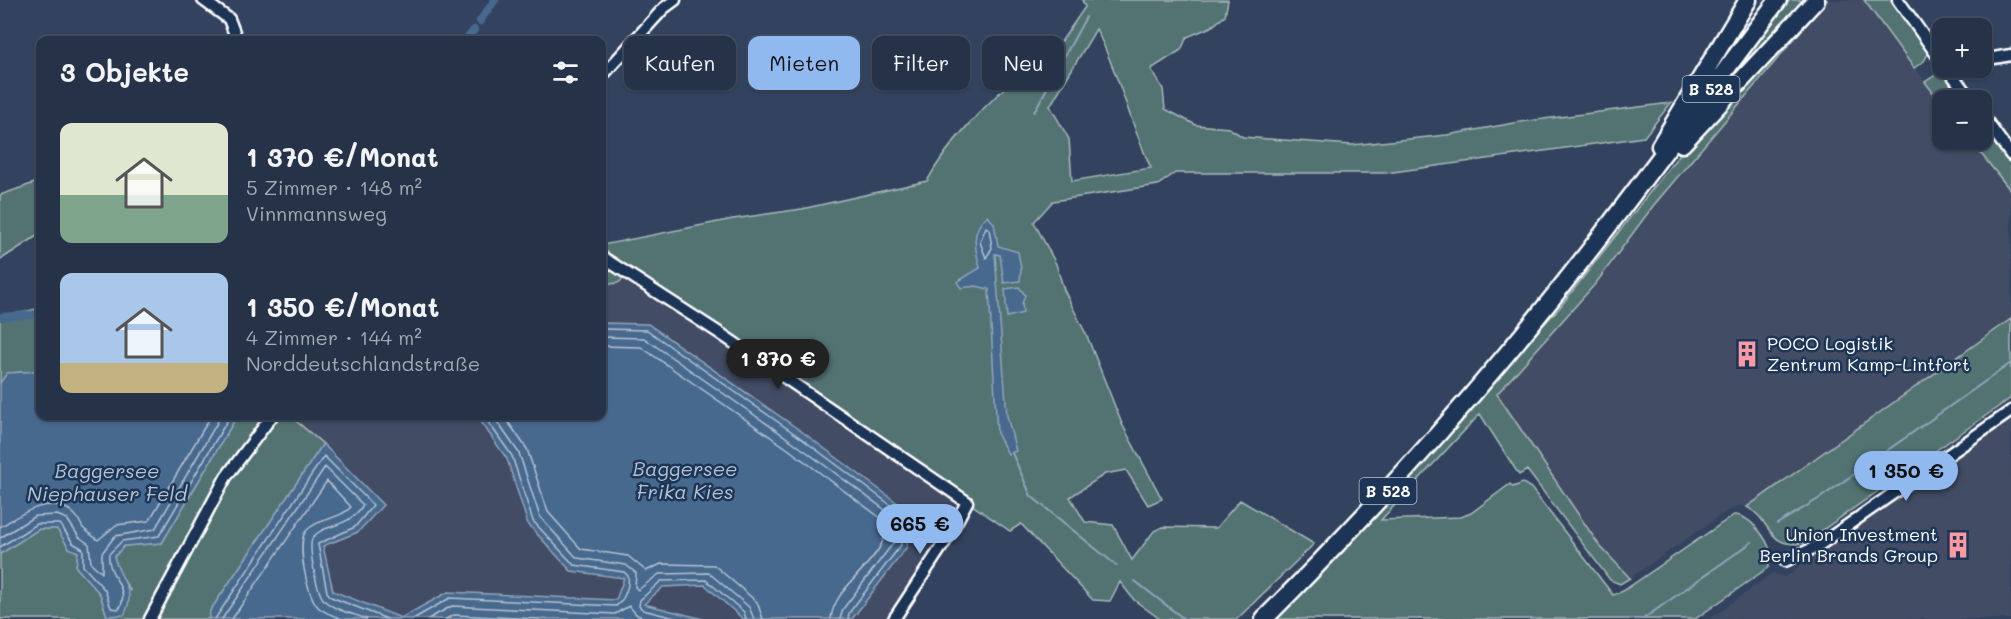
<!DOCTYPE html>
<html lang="de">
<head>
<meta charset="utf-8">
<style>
  :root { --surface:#263247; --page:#2e3a4e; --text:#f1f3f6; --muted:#a4aab4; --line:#424d60; --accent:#90b9f0 }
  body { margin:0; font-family:Mali,sans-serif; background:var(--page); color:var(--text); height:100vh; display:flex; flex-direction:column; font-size:22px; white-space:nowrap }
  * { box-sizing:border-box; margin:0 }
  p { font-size:20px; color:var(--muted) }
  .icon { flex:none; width:33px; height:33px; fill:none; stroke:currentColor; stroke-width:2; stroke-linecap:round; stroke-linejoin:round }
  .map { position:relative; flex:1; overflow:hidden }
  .details { position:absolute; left:36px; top:36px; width:570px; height:384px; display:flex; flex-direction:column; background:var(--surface); border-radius:12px; box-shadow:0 2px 4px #0004,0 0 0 2px var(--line) }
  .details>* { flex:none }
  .top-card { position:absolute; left:624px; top:36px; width:570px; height:54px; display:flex; gap:12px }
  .tools { position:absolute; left:1932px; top:18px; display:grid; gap:12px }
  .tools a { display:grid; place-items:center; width:60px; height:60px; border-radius:12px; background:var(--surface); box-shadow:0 2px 4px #0004,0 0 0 2px var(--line); font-size:30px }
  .price { position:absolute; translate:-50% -51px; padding:0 14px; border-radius:21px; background:var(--accent); color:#111; font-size:20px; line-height:39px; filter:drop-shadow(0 2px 3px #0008) }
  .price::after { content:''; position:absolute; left:50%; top:36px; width:18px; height:14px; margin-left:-9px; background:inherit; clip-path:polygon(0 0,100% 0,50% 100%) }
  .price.current { background:#222; color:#fff }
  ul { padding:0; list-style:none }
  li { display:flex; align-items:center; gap:18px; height:150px; padding:0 24px }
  li span { display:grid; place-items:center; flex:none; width:168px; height:120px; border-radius:12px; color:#555 }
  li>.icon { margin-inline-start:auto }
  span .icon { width:72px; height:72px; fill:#fffc; stroke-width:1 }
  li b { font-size:26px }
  h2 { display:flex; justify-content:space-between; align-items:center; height:72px; padding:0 24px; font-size:26px }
  .pill { padding:0 21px; border-radius:12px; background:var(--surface); box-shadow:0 2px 4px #0004,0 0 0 2px var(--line); font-size:21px; line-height:54px }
  .pill.current { background:var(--accent); color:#111 }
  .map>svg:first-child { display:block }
  .built { fill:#434d65 }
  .green { fill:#527373; stroke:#a8b9b9; stroke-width:1.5; fill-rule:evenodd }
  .water { fill:#47698e; stroke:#91a5bb; stroke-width:1.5 }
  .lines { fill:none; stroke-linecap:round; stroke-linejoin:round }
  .shore { stroke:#b5c3d2; stroke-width:1.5 }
  .stream { stroke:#91a5bb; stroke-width:2 }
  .canal { stroke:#47698e; stroke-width:8 }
  .minor-casing { stroke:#fff; stroke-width:15 }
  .highway-casing { stroke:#fff; stroke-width:21 }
  .minor { stroke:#1d3557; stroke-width:10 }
  .highway { stroke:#1d3557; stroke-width:16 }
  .labels { text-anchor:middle; stroke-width:5; stroke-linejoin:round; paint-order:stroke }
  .shield { fill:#1d3557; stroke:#bbc2cd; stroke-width:1.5 }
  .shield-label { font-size:16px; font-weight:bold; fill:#fff }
  .poi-label { font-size:18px; fill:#fff; stroke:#1d3557; text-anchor:start }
  .water-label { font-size:20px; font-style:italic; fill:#b5c3d2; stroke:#1d3557 }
</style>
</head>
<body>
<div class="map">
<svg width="2011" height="619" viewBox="0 0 2011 619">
  <rect width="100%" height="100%" fill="#33435f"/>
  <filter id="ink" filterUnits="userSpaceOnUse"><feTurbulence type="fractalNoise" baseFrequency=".0167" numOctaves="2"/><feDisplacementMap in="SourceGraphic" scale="12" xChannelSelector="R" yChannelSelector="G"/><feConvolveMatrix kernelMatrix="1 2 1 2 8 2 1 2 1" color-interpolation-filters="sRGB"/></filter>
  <g filter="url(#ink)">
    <path class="built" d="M1827,0H1864L1942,104V140H1970L2011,191V319L1747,507L1738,506L1728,510L1630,578L1599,545L1497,394L1596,283L1653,206Z
      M634,270L967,502L894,619H852L648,324L602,323V285L618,283Z
      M294,416H477L507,459L528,524L571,571L624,578L619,600L448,592L401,619L333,591L323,546L358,532L323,445L295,420Z
      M2011,419V619H1710L1773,573L1783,577L1793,573L1802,563Z
      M705,585L743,619H703L643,604L663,587Z"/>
    <path class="green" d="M1082,0H1228L1225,16L1211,27L1187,37L1181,50L1151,69L1163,89L1165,109L1196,125L1229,128L1243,137L1352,145L1447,135L1520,122L1671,103L1644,137L1386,173H1175L1158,185L1053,201L1034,222L1056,264L1064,290L1087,336L1122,424L1162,499L1148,505L1126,470L1105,474L1070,497L1085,522L1113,525L1132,560L1154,531L1162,527L1216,528L1240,500L1314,544L1237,619H1160L1134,600L1120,582L1110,601L1093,600L1021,524L1010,531L632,272L618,283L602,285V245L733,219L802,209L927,181C950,140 982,109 1016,77L1034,81L1085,7ZM1096,29C1119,74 1130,123 1151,168L1072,181L1069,139L1050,106Z
      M1790,0H1807L1708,104Z
      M1821,0H1827L1653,206L1596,283L1497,394L1599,545L1630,578L1620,584L1610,580L1527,470L1519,475L1480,414L1381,520L1461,517L1471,513L1510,484L1513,487L1523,483L1531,488L1613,595L1623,591L1734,515C1748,514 1764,535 1769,547C1771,553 1768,560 1769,567L1695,619H1273L1560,307L1679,155Z
      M1864,0H1891L1926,49L1928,54L1924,61L1914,68Z
      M1937,74L1948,78L1965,100H1942V104L1925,82Z
      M1982,123L2011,163V191L1970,140H1982Z
      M40,181V234L0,260V195Z
      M40,308V371L8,373L0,383V318Z
      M2011,319V398L2001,405L1804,543C1766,549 1772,520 1747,507Z
      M237,416H294L295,420L323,444L210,611L209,619H0V554L39,529H58L69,548L78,552L76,567L100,594L107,616L130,590L120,575L114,557L124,546L162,543Z"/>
    <path class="water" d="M987,216L994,223L998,246L1018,252L1021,268L1020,281L1004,283L1000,255L995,254L1007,416L1016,451L1008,454L997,433L989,289L976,286L961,288L957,282L980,268C975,248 970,231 987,216Z
      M1019,287L1025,295L1022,304L1023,313L1007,317L1005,289Z
      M602,323L648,324L801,431L911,513L907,547L852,619H743L705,585L663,587L644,604L703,619H209L210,611L323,444L383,505L358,532L323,546L333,591L401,618L448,592L616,600L624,578L571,571L528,524L507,459L477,416H602Z
      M40,371V416H237L162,543L124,546L114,557C121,582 137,590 124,615L107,616L100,594L76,567L78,552L69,548L57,529H39L0,554V383L7,373Z"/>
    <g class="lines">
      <path class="shore" d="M986,227L989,229L992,248L986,258L980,242Z
        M602,329L647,330L798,436L904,515L901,545L849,613L848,619
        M602,337L644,338L793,442L896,518L894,542L843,609L840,619
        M602,346L641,347L788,449L886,522C890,559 833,584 831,619
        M493,416L519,453L540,517L577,558L626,565L636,573L635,587L638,590L659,574L709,573L749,607L754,619
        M504,416L527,449L548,512L581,549L628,556L646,571L661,564L714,565L757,602L763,619
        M0,527C19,515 51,493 73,513C78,517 80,523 83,528C87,532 93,536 98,540L116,525L149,521L211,416
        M0,538L35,516L57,515L67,519L79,537L89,544L91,563L102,573V553L115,536L155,529L221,416
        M0,547L37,524H60L73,543L83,549V566L105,590L111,608L119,609C132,589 106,575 109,554L122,541L159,536L230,416
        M215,619L324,456L373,505L355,527L318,544L327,592L331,597L387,619
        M222,619L325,467L363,505C348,529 325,523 313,537C307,545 317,593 324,600C333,610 354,614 367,619
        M232,619L327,481L351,507C339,520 318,518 306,531C296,543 307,596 318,607C324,613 334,616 343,619
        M413,619L450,598L616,606C624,601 630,585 628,576L624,572L574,565L533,521L512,456L484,416
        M428,619L452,606L615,614L629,606L637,615L647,619
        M446,619L454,615L540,619
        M679,619L643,610L639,606L640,600L661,581L706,580L744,612L746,619"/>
      <path class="stream" d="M1034,112L1086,17
        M1012,453L1031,496L1117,566
        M1777,524L1820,498L2011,363
        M1135,581L1184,619
        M1643,619L1752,542"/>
      <path class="canal" d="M480,21L495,0
        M466,40L474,30
        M0,317L40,314"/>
      <g class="minor-casing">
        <path id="minor" d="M203,0L229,19L237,40
          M1898,0L1942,62
          M1982,60L2011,55
          M1947,68L1971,100
          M602,76L664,8L675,0
          M1982,115L2011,155
          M602,257L721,334L967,502L950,534L894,619
          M1785,561L1818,546L2011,411
          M150,619L226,477L272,416"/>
      </g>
      <g class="highway-casing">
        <path id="highway" d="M1682,144L1816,0
          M1660,146L1748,0
          M1264,619C1348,535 1429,447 1505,356C1601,241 1688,119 1778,0"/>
      </g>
      <use href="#minor" class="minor"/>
      <use href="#highway" class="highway"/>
    </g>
  </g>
  <defs>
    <g id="building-bare" transform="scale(2.07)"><path d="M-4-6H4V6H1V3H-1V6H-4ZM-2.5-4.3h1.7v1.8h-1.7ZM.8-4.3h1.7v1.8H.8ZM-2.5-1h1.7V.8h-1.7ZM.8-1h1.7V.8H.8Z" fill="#ff9aa2" stroke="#1d3557" stroke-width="2.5" paint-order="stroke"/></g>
  </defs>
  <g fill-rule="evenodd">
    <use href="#building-bare" x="1747" y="354"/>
    <use href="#building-bare" x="1958" y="545"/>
  </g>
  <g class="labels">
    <g class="shield">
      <rect x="1682.5" y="76" width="57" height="26" rx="4.5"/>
      <rect x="1359.5" y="478" width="57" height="26" rx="4.5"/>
    </g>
    <g class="shield-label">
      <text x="1711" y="95">B 528</text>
      <text x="1388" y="497">B 528</text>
    </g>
    <g class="poi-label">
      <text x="1767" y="350">POCO Logistik<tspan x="1767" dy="21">Zentrum Kamp-Lintfort</tspan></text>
      <text x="1938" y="541" text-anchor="end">Union Investment<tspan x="1938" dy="21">Berlin Brands Group</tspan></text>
    </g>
    <g class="water-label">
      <text x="685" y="476">Baggersee<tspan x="685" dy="23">Frika Kies</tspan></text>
      <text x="107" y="478">Baggersee<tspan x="107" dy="23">Niephauser Feld</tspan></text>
    </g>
  </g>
</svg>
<div class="tools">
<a>+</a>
<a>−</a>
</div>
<b class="price current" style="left:778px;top:390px">1 370 €</b>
<b class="price" style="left:1906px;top:502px">1 350 €</b>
<b class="price" style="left:920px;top:555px">665 €</b>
<div class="top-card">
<a class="pill">Kaufen</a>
<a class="pill current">Mieten</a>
<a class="pill">Filter</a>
<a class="pill">Neu</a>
</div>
<section class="details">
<h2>3 Objekte<svg class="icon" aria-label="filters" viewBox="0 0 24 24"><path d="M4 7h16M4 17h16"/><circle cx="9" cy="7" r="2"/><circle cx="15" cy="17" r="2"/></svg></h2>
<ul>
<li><span style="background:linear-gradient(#dfe7d0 60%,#7fa58c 0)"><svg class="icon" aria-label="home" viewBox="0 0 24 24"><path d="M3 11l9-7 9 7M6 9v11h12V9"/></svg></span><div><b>1 370 €/Monat</b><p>5 Zimmer · 148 m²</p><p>Vinnmannsweg</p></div></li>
<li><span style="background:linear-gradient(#a9c7e8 75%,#c2b280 0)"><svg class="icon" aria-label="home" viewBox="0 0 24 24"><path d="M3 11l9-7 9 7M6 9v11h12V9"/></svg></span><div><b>1 350 €/Monat</b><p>4 Zimmer · 144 m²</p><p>Norddeutschlandstraße</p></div></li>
</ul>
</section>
</div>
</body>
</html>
